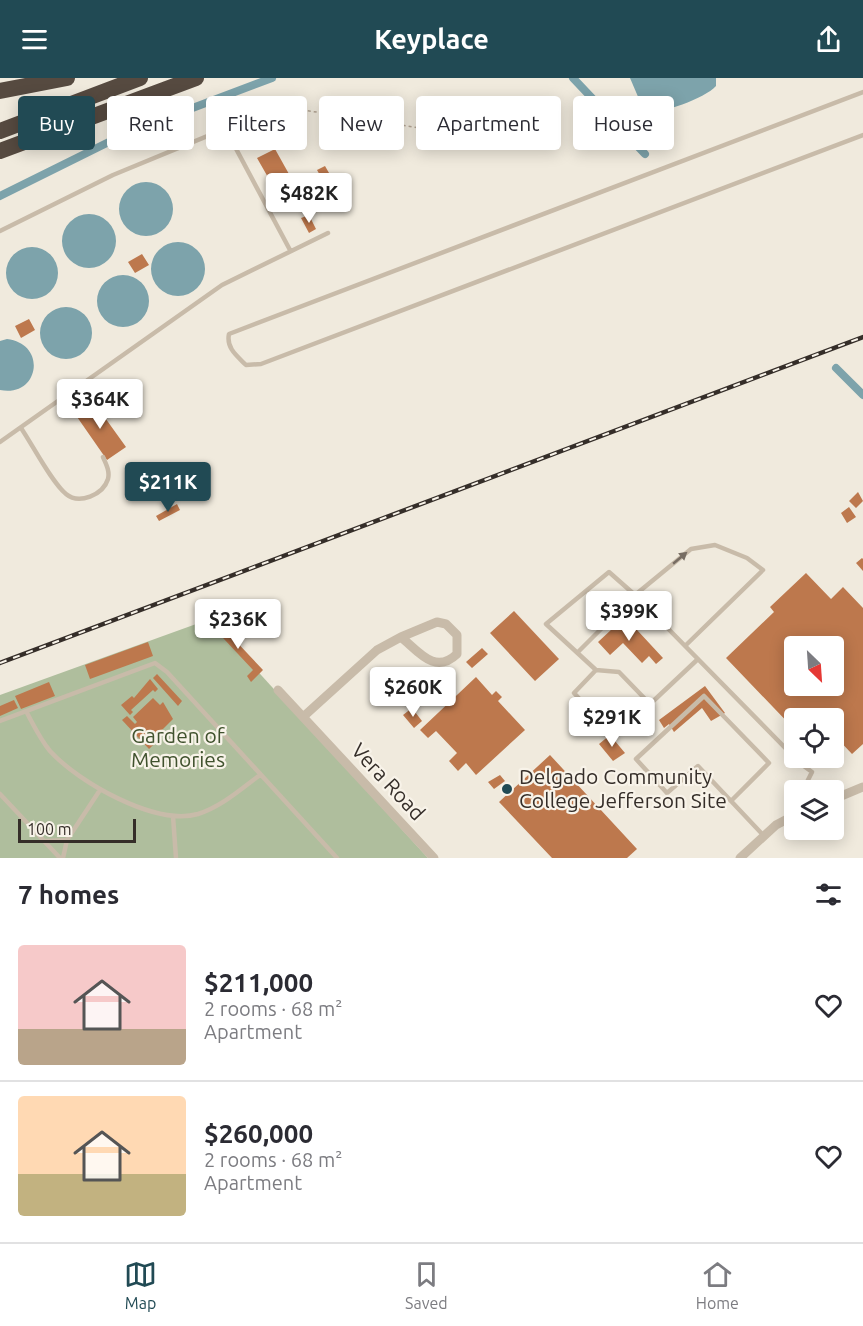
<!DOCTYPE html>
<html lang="en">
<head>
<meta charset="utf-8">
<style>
  :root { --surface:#fff; --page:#f7f7f7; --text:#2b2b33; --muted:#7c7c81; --line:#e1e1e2; --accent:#214a54 }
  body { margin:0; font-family:Ubuntu,sans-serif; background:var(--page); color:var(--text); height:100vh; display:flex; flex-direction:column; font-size:22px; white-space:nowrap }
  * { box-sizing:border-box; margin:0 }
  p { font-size:20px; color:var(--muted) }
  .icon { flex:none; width:33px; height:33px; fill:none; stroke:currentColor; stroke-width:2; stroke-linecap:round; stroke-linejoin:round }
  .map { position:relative; height:780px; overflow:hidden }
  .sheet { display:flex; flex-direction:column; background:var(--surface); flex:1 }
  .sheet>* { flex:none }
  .top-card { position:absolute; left:18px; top:18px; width:828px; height:54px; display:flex; gap:12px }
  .needle { width:39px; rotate:155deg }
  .fabs { position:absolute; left:784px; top:558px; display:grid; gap:12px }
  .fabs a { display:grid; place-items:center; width:60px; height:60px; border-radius:6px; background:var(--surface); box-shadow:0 3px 15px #0003; font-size:30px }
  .scale { position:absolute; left:18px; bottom:15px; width:118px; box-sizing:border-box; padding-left:6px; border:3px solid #352e29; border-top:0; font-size:16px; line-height:21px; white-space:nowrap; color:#352e29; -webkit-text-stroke:4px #f8f3e9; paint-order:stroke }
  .price { position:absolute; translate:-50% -51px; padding:0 14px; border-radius:6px; background:#fff; color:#222; font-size:20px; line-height:39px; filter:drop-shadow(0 2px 3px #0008) }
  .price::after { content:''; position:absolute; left:50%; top:36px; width:18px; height:14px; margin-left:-9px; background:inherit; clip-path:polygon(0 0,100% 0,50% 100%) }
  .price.on { background:var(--accent); color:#fff }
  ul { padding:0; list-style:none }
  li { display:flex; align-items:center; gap:18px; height:150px; padding:0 18px }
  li+li { border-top:2px solid var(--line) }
  li span { display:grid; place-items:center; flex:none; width:168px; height:120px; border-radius:6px; color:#555 }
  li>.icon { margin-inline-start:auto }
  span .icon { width:72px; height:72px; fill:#fffc; stroke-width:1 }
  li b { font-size:26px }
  h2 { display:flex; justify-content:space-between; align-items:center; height:72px; padding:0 18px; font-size:26px }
  .tag { padding:0 21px; border-radius:6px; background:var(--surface); box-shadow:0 3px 15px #0003; font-size:21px; line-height:54px }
  .tag.on { background:var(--accent); color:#fff }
  header { display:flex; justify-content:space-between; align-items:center; height:78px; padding:0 18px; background:var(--accent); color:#fff; font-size:27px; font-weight:700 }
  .tabs { display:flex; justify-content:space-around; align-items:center; height:84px; border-top:2px solid var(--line); background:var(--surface); font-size:16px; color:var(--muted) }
  .tabs a { display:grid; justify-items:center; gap:3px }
  .tabs .on { color:var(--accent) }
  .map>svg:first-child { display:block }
  .green { fill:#afbe9d }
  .water { fill:#7da3ab }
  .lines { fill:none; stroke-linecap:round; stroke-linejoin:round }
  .canal { stroke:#7da3ab; stroke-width:8 }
  .building { fill:#bd784d; fill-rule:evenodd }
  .path { stroke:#b3a594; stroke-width:1.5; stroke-dasharray:3 3; stroke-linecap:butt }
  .service { stroke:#c8bba9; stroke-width:4.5 }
  .minor { stroke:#c8bba9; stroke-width:9 }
  .motorway { stroke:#564a40; stroke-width:16 }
  .rail-casing { stroke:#352e29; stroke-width:4.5 }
  .rail { stroke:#f8f3e9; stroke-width:2; stroke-dasharray:7; stroke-linecap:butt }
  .oneway { fill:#776d63 }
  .poi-dot { fill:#214a54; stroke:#f8f3e9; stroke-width:2 }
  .labels { text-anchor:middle; stroke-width:4.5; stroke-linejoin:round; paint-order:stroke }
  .park-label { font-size:21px; fill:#40522e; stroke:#f8f3e9 }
  .poi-label { font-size:21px; fill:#352e29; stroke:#f8f3e9; text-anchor:start }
  .street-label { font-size:21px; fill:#352e29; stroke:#f8f3e9 }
</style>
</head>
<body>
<header><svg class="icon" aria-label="menu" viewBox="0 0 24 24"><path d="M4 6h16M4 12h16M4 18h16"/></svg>Keyplace<svg class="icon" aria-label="share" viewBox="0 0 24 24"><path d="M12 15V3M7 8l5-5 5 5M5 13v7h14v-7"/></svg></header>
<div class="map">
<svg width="863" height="780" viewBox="0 0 863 780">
  <rect width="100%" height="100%" fill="#f0eadd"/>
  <path class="green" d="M210,541L428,780H0V617Z"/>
  <path class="water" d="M630,0H716V8C704,21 662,35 645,35Z
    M119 131a27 27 0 1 1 54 0a27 27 0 1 1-54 0Z
    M62 163a27 27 0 1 1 54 0a27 27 0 1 1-54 0Z
    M151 191a27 27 0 1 1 54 0a27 27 0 1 1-54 0Z
    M6 195a26 26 0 1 1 52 0a26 26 0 1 1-52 0Z
    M97 223a26 26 0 1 1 52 0a26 26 0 1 1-52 0Z
    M40 255a26 26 0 1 1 52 0a26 26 0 1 1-52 0Z
    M7,261C48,266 39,320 0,312V263Z"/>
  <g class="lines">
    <path class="canal" d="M573,0L645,76
      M0,118L129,54L272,0
      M836,290L863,317"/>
  </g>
  <path class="building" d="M275,71L294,105L277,115L257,80Z
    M325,88L340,114L324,119L315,103L321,99L317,92Z
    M309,137L316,151L309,155L301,140Z
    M142,176L149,187L135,195L128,184Z
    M29,241L35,252L21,260L15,248Z
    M99,320L103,326L98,330L126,369L107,382L75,336Z
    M858,414L863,423L856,430L849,423Z
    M177,426L180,432L159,443L156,438Z
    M849,429L856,439L847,445L841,435Z
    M862,480L863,481V493L856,485Z
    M806,495L831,521L843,509L863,530V666L852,676L834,657V640H795V652L726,580L774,534L770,529ZM795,568H834V608H795Z
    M514,533L559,581L535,603L490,555Z
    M625,539L663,580L656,586L649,578L642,585L623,565L610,577L598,564Z
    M214,540L263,592L251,604L247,598L253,592L209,545Z
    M148,564L153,578L90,601L85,587Z
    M482,570L488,576L472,590L466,584Z
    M157,596L182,623L178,628L153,600Z
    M476,599L492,617L496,613L502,619L498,623L525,652L476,697L466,685L458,693L449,683L457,675L436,653L428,660L420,652Z
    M150,601L158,611L155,614L153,612L131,632L133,634L130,637L121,627L132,618L134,620Z
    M49,604L55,618L21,631L15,618Z
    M434,605L439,610L428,614L422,609Z
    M705,608L725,635L711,643L702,630L674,654L669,646L664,650L659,642Z
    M153,620L160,627L163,624L173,641L153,661L148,655L145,657L154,666L149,671L122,642L127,638L135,646L137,644L133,639Z
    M14,622L18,630L0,638V628Z
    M412,630L422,643L414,650L403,637Z
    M610,657L625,675L613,683L599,666Z
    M550,677L637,771L627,780H552L499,724Z
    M500,697L505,703L494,711L488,704Z"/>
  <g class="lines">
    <path class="path" d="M290,30L485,60"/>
    <path class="service" d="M863,14L229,256C226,270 237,278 246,287L261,286L863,57
      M225,50L290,172
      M0,153L113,97L273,31L284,29
      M21,350C32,366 52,405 66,416C79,427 103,417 108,401C110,393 106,386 103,379
      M0,364L222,207L328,155
      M578,574L635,517L691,471L715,467L747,480L763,492L685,568
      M698,581L615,659L574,615L596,592L546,546L609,494L635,517L801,686L812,694L803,712
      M596,592L619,594L650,626
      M26,633C33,646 40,661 50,673C78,704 155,748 198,736C221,729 241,711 260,697
      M0,643L155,585L167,594L337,780
      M0,716L60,780
      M731,723L769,685L704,618L636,681L667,715L698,688L764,758
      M173,738L176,780
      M789,738L795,726
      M44,763L67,762L100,712
      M63,780L67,762"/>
    <path class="minor" d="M437,544L446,546L457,557V576C435,597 419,574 401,559Z
      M278,612L434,780
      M303,639L377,572L401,559
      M834,721L863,709
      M740,780L776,747L795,737"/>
    <path class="motorway" d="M0,13L67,0
      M0,53L140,0
      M0,73L196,0"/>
    <g class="rail-casing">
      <path id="rail" d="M0,585L863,259"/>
    </g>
    <use href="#rail" class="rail"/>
  </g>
  <defs><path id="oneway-solid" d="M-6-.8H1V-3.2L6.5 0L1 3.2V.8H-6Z" transform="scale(1.5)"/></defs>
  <use class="oneway" href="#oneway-solid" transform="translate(680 480) rotate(-40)"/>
  <circle class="poi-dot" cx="507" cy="711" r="6"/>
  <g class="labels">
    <g class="park-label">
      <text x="178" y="665">Garden of<tspan x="178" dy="24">Memories</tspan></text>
    </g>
    <g class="poi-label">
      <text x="519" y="706">Delgado Community<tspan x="519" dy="24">College Jefferson Site</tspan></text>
    </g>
    <g class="street-label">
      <text transform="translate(388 704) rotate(47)" y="7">Vera Road</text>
    </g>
  </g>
</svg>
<div class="fabs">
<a><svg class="needle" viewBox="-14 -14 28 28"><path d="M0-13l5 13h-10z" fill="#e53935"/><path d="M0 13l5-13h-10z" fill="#7c7c81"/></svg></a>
<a><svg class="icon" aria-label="locate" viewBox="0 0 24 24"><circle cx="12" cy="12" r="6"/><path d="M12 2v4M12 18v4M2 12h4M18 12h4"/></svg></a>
<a><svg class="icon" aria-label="layers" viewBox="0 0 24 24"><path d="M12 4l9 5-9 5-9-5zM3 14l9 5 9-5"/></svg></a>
</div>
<div class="scale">100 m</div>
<b class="price" style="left:309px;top:146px">$482K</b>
<b class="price" style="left:100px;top:352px">$364K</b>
<b class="price on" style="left:168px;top:435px">$211K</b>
<b class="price" style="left:629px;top:564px">$399K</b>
<b class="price" style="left:238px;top:572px">$236K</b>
<b class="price" style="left:413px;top:640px">$260K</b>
<b class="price" style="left:612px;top:670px">$291K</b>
<div class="top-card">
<a class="tag on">Buy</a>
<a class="tag">Rent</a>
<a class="tag">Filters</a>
<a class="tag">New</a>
<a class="tag">Apartment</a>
<a class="tag">House</a>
</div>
</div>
<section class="sheet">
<h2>7 homes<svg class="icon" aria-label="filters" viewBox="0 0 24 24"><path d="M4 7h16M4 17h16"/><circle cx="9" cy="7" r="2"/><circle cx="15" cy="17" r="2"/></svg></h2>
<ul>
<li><span style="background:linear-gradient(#f6c9c9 70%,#b9a48a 0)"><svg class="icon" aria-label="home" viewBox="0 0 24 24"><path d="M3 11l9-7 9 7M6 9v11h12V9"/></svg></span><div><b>$211,000</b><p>2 rooms · 68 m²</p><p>Apartment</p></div><svg class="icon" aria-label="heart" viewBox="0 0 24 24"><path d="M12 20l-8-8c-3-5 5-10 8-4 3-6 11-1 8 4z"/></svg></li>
<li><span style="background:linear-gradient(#ffd9b3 65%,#c2b280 0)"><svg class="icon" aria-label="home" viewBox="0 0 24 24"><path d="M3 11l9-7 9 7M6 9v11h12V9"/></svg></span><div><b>$260,000</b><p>2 rooms · 68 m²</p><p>Apartment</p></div><svg class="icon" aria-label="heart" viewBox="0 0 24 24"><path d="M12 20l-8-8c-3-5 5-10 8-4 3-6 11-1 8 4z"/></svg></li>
</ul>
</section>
<nav class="tabs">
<a class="on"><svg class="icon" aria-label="map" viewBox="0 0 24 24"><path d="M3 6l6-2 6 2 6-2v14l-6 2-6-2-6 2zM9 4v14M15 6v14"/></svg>Map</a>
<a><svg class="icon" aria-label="saved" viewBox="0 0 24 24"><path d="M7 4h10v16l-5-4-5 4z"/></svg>Saved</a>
<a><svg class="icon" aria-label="home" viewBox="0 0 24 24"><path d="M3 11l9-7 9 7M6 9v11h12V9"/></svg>Home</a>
</nav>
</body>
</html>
